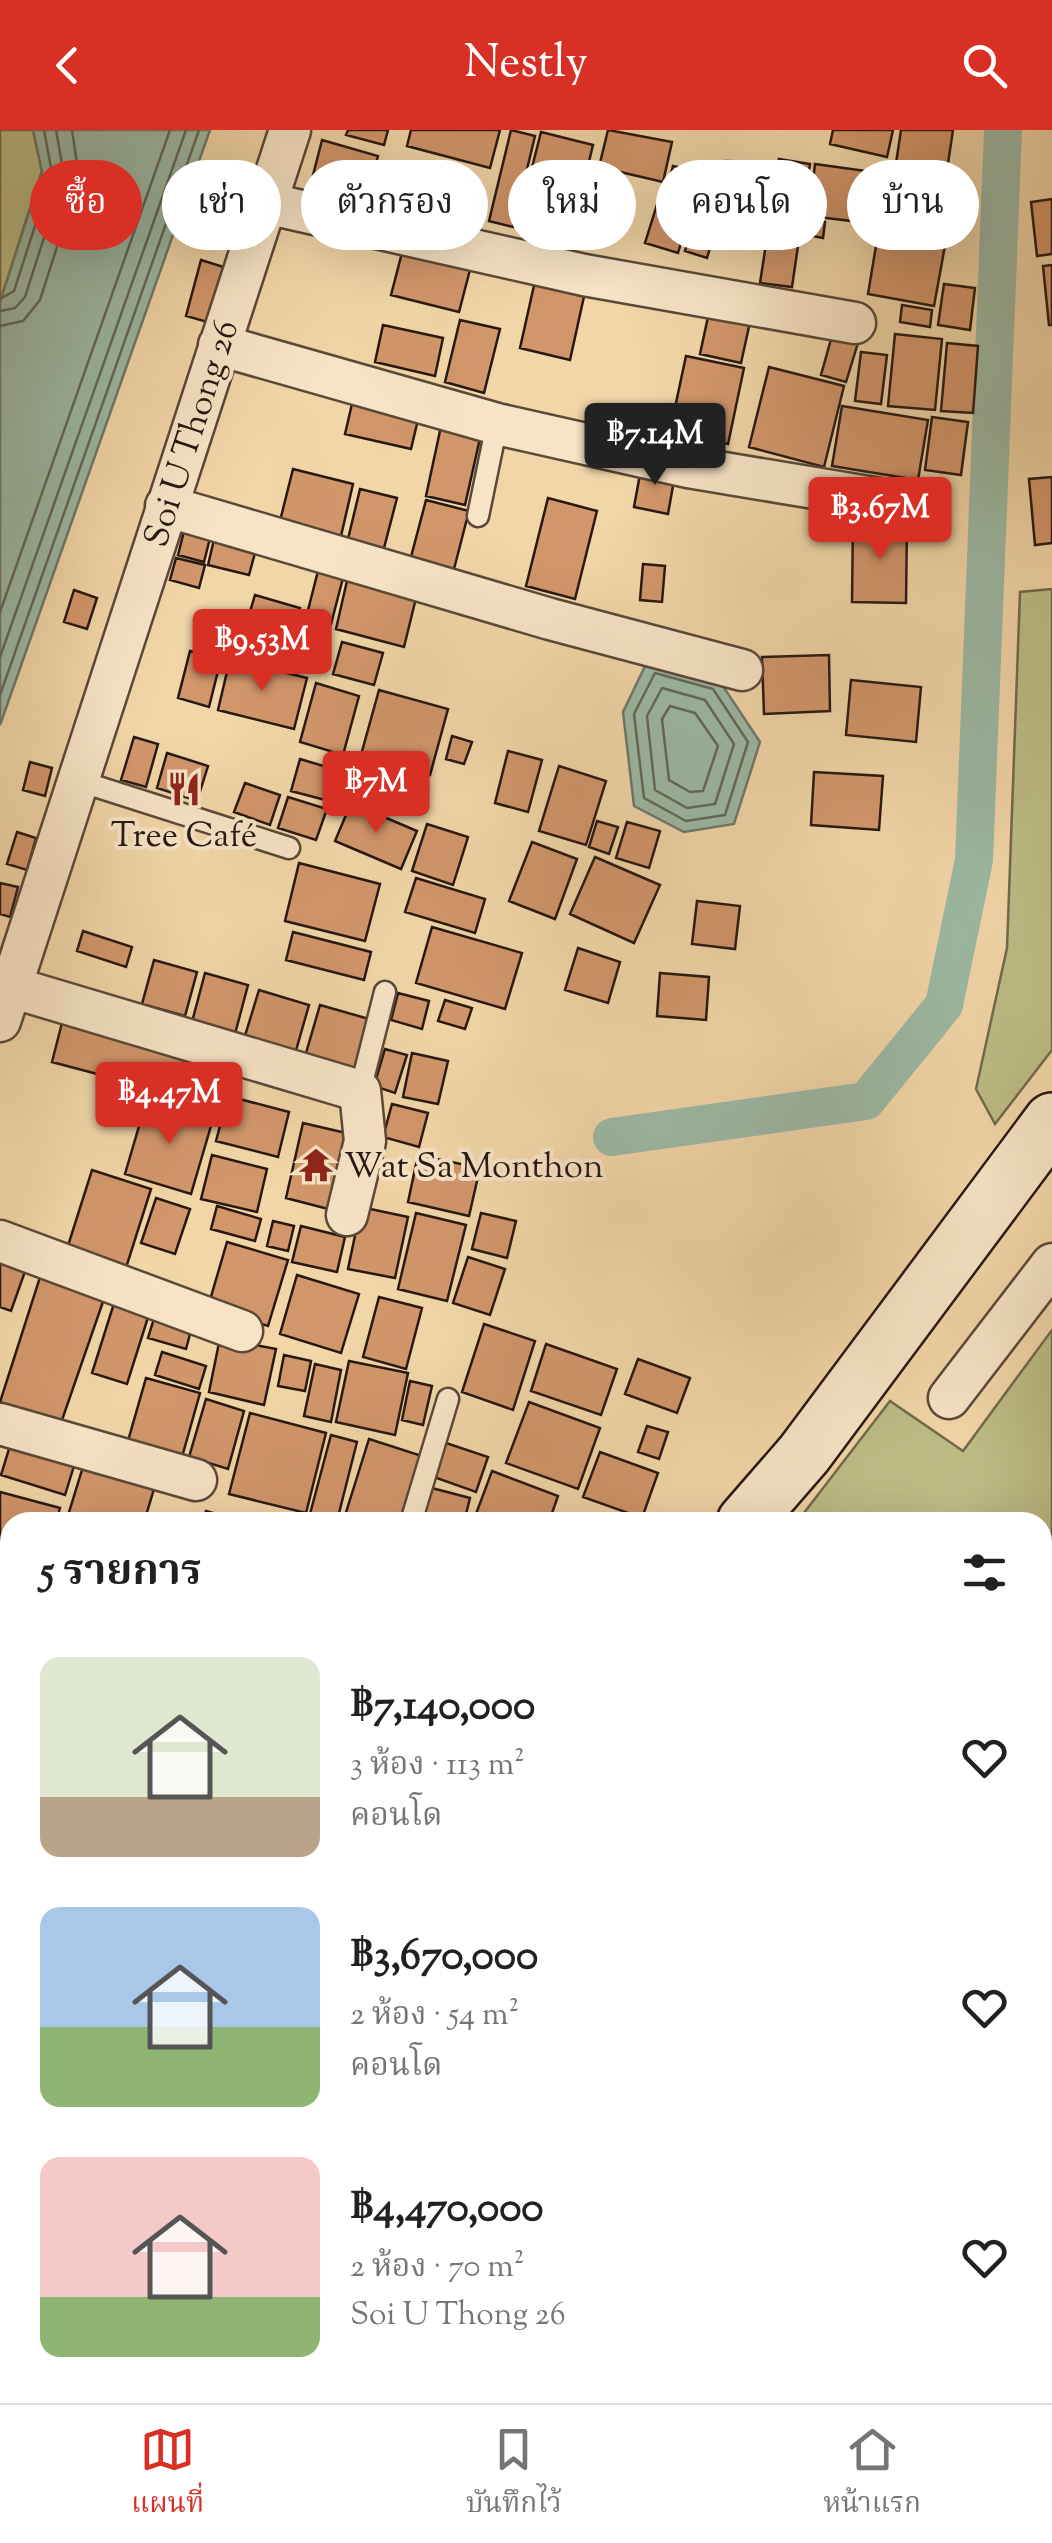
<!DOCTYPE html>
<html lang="th">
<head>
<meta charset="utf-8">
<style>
  :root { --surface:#fff; --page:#f6f6f6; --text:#202124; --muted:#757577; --line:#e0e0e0; --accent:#d93025 }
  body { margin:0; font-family:"Sorts Mill Goudy","Noto Serif Thai",serif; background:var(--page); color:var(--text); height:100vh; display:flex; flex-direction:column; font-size:38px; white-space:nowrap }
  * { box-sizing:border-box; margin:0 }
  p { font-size:32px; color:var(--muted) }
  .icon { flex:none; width:55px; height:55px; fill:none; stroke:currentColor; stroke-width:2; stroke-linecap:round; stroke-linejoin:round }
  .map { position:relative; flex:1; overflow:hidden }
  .drawer { position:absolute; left:0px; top:1382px; width:1052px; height:892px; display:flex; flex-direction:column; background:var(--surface); border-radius:30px 30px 0 0; box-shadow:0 10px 40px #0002 }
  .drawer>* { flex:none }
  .top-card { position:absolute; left:30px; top:30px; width:992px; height:90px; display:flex; gap:20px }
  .price { position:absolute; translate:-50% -85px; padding:0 22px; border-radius:10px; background:var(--accent); color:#fff; font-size:32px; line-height:65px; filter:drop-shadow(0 2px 5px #0008) }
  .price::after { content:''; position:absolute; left:50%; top:60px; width:30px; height:22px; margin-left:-15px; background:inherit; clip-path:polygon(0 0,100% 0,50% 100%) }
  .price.active { background:#222; color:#fff }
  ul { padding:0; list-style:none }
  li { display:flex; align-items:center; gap:30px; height:250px; padding:0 40px }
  li span { display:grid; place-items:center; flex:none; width:280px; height:200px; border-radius:20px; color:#555 }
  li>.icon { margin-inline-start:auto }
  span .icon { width:120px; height:120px; fill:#fffc; stroke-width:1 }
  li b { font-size:42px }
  h2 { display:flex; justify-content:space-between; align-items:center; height:120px; padding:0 40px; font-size:42px }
  .tag { padding:0 35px; border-radius:45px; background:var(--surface); box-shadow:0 10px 40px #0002; font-size:35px; line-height:90px }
  .tag.active { background:var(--accent); color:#fff }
  header { display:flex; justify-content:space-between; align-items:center; height:130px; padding:0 40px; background:var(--accent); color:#fff; font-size:45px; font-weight:600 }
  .tabs { display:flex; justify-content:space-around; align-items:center; height:140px; border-top:2px solid var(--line); background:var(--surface); font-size:28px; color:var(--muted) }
  .tabs a { display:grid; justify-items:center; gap:5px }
  .tabs .active { color:var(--accent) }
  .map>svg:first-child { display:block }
  .green { fill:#bcbd86; stroke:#726a4c; stroke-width:2.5 }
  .water { fill:#9cb9a4; stroke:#6d796a; stroke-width:2.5 }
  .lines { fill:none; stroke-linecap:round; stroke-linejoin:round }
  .shore { stroke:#62685c; stroke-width:2.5 }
  .canal { stroke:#9cb9a4; stroke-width:38 }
  .building { fill:#d2966b; stroke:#271813; stroke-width:2.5 }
  .lane-casing { stroke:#5a4838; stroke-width:25 }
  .street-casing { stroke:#5a4838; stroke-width:45 }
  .secondary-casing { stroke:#271813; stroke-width:60 }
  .primary-casing { stroke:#271813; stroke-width:60 }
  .lane { stroke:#f7e4c6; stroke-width:20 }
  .street { stroke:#f7e4c6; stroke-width:40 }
  .secondary { stroke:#f7e4c6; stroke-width:55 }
  .primary { stroke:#f2d6a8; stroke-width:55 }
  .labels { text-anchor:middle; stroke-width:8; stroke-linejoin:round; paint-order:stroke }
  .street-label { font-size:35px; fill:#271813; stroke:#f7e4c6 }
  .poi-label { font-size:35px; fill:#271813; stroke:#f7e4c6 }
</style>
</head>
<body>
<header><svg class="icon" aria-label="back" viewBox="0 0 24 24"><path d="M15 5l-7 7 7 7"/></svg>Nestly<svg class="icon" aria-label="search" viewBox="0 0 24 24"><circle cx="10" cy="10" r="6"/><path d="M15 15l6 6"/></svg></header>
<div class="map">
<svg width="1052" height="2273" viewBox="0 0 1052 2273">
  <rect width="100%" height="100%" fill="#f2d6a8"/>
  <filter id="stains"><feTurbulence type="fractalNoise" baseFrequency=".002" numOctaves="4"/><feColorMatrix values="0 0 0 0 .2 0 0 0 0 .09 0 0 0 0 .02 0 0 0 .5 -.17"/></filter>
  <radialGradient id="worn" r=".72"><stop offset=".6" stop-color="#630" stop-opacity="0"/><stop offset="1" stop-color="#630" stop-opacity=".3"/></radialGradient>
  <path class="green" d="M0,0H33L42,41L0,172Z
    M1052,459V920L995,994L976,959L1007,818L1020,462Z
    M1052,1200V1457L1043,1456L1042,1392H797L890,1271L963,1321Z"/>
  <path class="water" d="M33,0H210L0,595V172L42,42Z
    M648,530L719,550L760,612L734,694L684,702L634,676L623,582Z
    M0,1856L10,1861V2265H693L706,2273H0Z"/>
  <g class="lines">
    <path class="shore" d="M0,169L14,161L52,43L44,0
      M0,181L15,178L25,167L64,45L56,0
      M0,196L23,191L40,170L79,48L72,0
      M0,482L170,0
      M0,527L186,0
      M655,543L713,559L748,612L725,685L686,691L644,668L634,584Z
      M662,558L705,570L734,614L715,674L687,678L655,660L647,586Z
      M0,565L199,0
      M670,576L695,583L718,616L703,661L690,662L669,650L662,589Z"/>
    <path class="canal" d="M612,1007L866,971L944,875L974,730L1003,0"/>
  </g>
  <path class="building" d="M348,0H388L384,15L346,5Z
    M411,0H500L490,38L407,16Z
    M511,0L535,6L513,97L489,91Z
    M608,0L672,12L663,52L599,37Z
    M833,0H893L887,27L830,14Z
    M901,0H953L946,47L895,40Z
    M541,2L593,15L570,110L517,97Z
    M322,10L378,26L368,64L312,49Z
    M779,29L810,34L792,157L760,153Z
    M725,31L764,32L763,89L723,88Z
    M815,34L866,41L860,92L809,86Z
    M673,36L696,41L689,69L666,63Z
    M872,45L948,55L942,98L866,88Z
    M700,47L720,50L717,76L696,73Z
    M447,53L482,61L475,89L440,80Z
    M660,65L692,74L678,123L645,113Z
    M1052,69V124L1037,126L1031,72Z
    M696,82L719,88L707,128L685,121Z
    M809,89L825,92L823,108L807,105Z
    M879,98L946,110L934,176L868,164Z
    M404,115L472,132L459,182L391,165Z
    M201,130L227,138L211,193L186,186Z
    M1052,135V195H1049L1043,136Z
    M535,151L585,162L570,230L520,218Z
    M944,154L975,158L970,200L938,195Z
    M711,173L752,183L741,233L700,224Z
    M902,175L932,180L930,197L900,192Z
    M460,190L500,199L484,263L445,252Z
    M383,195L443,208L435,246L375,232Z
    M835,195L861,203L846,252L821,245Z
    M895,204L942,209L935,280L888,276Z
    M947,213L978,216L973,283L941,281Z
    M861,222L887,225L881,274L855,271Z
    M686,226L744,238L728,314L670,301Z
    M769,237L844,256L824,337L749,317Z
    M355,261L421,277L411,319L345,304Z
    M842,276L928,290L918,350L832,336Z
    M443,287L483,295L465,375L426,366Z
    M932,287L968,292L961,345L925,340Z
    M642,333L676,339L668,384L634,377Z
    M293,339L353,354L341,406L280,391Z
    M1052,347V413L1035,415L1029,349Z
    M360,359L397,368L384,418L348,409Z
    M548,368L597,381L575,469L526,456Z
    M426,370L469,381L454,439L411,427Z
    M853,390L907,391L906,473L852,472Z
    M186,393L212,400L204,432L178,425Z
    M216,401L258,412L249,445L208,435Z
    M176,428L205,435L199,458L170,450Z
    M643,434L665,436L662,472L640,470Z
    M319,437L344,444L331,494L306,488Z
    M349,442L418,460L404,517L336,499Z
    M74,460L97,468L87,499L64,492Z
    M255,465L300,478L284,532L239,518Z
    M342,512L383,523L374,555L333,544Z
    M190,521L221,529L209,577L178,568Z
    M829,525L830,581L764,584L762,527Z
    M230,529L307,548L294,599L218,580Z
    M851,550L921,557L916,612L846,605Z
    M316,553L359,566L343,625L300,612Z
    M379,560L448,579L430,645L361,625Z
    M452,606L472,612L464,634L446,629Z
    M134,607L158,614L146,657L121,650Z
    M508,621L542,630L528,682L495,673Z
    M167,623L208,636L197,671L157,658Z
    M300,629L337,640L329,671L291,661Z
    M30,632L52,638L45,666L23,660Z
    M559,636L606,651L586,715L539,701Z
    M814,642L883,646L879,700L811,695Z
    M245,653L280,665L270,695L234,682Z
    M288,667L327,679L316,710L278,698Z
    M351,673L417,701L401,739L335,711Z
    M597,691L618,697L609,724L589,717Z
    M627,692L660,701L649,738L616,728Z
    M427,694L468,707L453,755L412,741Z
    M17,702L36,708L27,740L7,734Z
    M532,712L577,729L555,789L509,771Z
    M595,727L660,755L634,813L570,784Z
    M299,733L380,754L365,811L285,791Z
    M416,748L485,769L475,803L405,782Z
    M0,753L18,757L10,787L0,784Z
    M697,771L740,776L735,819L692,814Z
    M432,797L522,823L505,879L416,853Z
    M83,801L132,817L126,837L77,821Z
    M293,802L371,822L364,850L286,830Z
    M578,818L620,832L608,873L565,860Z
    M154,830L197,842L185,886L142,874Z
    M205,843L248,855L235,904L192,892Z
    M660,843L709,847L706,890L657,886Z
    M259,860L309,875L295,924L244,909Z
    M398,863L429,871L422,899L391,890Z
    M445,870L472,878L465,899L438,891Z
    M320,875L369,889L354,944L304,930Z
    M64,885L220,926L207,973L52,932Z
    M385,919L407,925L395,963L374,956Z
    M412,923L448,931L438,974L403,967Z
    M228,966L289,982L278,1027L216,1011Z
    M147,969L213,989L191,1064L125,1044Z
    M392,974L428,983L419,1017L383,1007Z
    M303,993L346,1003L328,1079L286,1068Z
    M212,1025L267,1039L257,1082L201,1069Z
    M418,1025L480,1038L469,1086L408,1072Z
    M92,1040L151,1059L125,1141L66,1122Z
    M156,1068L190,1079L175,1124L141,1113Z
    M217,1076L261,1089L255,1111L211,1099Z
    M361,1077L408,1087L395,1148L348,1139Z
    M416,1083L466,1095L447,1171L398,1159Z
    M481,1083L516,1091L507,1128L472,1119Z
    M273,1091L294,1096L288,1121L267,1116Z
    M301,1096L345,1107L337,1142L292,1132Z
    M227,1112L288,1130L268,1196L208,1177Z
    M0,1123L28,1133L11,1181L0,1177Z
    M468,1127L505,1139L490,1185L453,1173Z
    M41,1144L105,1166L61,1293L0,1272Z
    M297,1145L359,1164L341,1223L280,1204Z
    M379,1167L422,1178L406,1239L363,1227Z
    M115,1170L150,1181L127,1254L92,1243Z
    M156,1182L193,1193L186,1219L148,1208Z
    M484,1194L535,1211L513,1280L462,1262Z
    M220,1208L276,1219L264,1275L209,1262Z
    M546,1214L617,1239L601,1285L531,1261Z
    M162,1222L206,1236L199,1259L155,1245Z
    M284,1225L311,1231L305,1261L278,1256Z
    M638,1229L690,1248L677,1283L625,1264Z
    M349,1231L408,1243L395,1305L336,1292Z
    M315,1234L341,1240L331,1292L304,1286Z
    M146,1248L200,1263L182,1327L128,1311Z
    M410,1251L432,1256L423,1295L402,1290Z
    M206,1269L244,1281L228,1339L189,1327Z
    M529,1272L600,1298L578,1359L506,1333Z
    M250,1283L326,1303L306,1383L229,1364Z
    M647,1296L668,1302L659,1329L638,1322Z
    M331,1305L357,1312L337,1391L310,1384Z
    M13,1306L77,1326L65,1365L1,1345Z
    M369,1309L422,1326L401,1392H343Z
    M443,1312L488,1327L476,1362L431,1346Z
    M600,1322L658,1343L642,1388L583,1367Z
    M86,1327L157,1349L144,1392H66Z
    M492,1341L558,1366L549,1392H499L476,1384Z
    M428,1357L470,1368L464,1392H418Z
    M0,1362L60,1378L56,1392H10V1425L0,1422Z
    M206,1381L244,1392H202Z
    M1042,1493L1052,1495V1557L1042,1555Z
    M0,1565L10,1568V1636L0,1633Z
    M1042,1584L1052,1586V1653L1042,1651Z
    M10,1716V1763L0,1760V1742Z
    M0,1770L10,1774L0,1815Z
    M1042,1844L1052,1846V1896L1042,1894Z
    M1049,2128L1052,2129V2195L1042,2193V2156Z
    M1042,2200L1052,2203V2244L1042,2241Z
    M901,2265H965L963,2273H917Z"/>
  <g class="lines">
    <g class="lane-casing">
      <path id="lane" d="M478,386L497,294
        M76,650L289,718
        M360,961L385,862
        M411,1392L448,1269"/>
    </g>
    <g class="street-casing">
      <path id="street" d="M266,73L584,145L855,193
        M219,215L497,294L688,337L892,371
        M166,376L550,489L742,540
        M11,857L360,961L365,1011L347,1085
        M0,891L290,0
        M0,1111L242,1201
        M949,1268L1052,1134
        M0,1294L196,1350"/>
    </g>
    <g class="secondary-casing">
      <path id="secondary" d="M745,1392L804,1324L1052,991
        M0,1672L10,1675"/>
    </g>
    <g class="primary-casing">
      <path id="primary" d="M1042,1959L1052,1961
        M155,2273L159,2265"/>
    </g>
    <use href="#lane" class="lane"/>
    <use href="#street" class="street"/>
    <use href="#secondary" class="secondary"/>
    <use href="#primary" class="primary"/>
  </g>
  <defs>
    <g id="restaurant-bare" transform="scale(2.7)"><path d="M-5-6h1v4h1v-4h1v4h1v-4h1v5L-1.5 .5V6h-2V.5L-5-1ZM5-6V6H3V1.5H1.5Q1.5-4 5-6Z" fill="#8f2418" stroke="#f7e4c6" stroke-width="2.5" paint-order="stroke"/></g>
    <g id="temple-bare" transform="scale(2.7)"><path d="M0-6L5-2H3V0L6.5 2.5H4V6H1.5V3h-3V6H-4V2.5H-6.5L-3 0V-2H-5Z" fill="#8f2418" stroke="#f7e4c6" stroke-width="2.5" paint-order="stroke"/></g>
  </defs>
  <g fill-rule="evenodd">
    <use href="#restaurant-bare" x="184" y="659"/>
    <use href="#temple-bare" x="316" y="1035"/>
  </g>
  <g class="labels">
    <g class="street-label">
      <text transform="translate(190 303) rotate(-72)" y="12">Soi U Thong 26</text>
    </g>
    <g class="poi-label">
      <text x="184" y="716">Tree Café</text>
      <text x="344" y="1047" text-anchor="start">Wat Sa Monthon</text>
    </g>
  </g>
  <rect width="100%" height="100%" filter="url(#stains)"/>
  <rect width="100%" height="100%" fill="url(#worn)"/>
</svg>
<b class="price active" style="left:655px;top:358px">฿7.14M</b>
<b class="price" style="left:880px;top:432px">฿3.67M</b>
<b class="price" style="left:262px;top:564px">฿9.53M</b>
<b class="price" style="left:376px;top:706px">฿7M</b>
<b class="price" style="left:169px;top:1017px">฿4.47M</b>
<div class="top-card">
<a class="tag active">ซื้อ</a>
<a class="tag">เช่า</a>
<a class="tag">ตัวกรอง</a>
<a class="tag">ใหม่</a>
<a class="tag">คอนโด</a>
<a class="tag">บ้าน</a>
</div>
<section class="drawer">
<h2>5 รายการ<svg class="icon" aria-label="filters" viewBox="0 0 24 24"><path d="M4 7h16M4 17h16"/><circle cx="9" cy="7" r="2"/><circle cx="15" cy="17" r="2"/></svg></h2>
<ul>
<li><span style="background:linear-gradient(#dfe7d0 70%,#b9a48a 0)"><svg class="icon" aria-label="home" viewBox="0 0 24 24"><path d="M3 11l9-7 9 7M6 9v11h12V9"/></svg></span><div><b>฿7,140,000</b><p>3 ห้อง · 113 m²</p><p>คอนโด</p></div><svg class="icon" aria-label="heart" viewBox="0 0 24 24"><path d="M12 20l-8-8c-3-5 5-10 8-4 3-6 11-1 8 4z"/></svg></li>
<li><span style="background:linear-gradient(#a9c7e8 60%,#8fb573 0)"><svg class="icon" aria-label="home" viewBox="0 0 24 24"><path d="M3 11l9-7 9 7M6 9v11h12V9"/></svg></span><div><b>฿3,670,000</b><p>2 ห้อง · 54 m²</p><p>คอนโด</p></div><svg class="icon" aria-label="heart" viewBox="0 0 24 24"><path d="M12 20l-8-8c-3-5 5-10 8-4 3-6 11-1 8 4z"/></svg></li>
<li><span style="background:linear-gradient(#f6c9c9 70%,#8fb573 0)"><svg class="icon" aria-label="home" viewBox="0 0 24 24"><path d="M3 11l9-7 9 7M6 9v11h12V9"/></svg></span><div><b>฿4,470,000</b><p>2 ห้อง · 70 m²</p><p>Soi U Thong 26</p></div><svg class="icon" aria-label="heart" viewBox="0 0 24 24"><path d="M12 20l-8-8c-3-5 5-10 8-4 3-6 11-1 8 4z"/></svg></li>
</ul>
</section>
</div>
<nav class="tabs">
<a class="active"><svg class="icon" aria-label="map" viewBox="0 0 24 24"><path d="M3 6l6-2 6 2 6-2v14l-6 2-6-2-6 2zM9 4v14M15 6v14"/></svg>แผนที่</a>
<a><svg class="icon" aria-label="saved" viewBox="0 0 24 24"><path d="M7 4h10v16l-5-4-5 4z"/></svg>บันทึกไว้</a>
<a><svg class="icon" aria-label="home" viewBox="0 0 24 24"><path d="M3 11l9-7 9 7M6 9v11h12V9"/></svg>หน้าแรก</a>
</nav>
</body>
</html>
